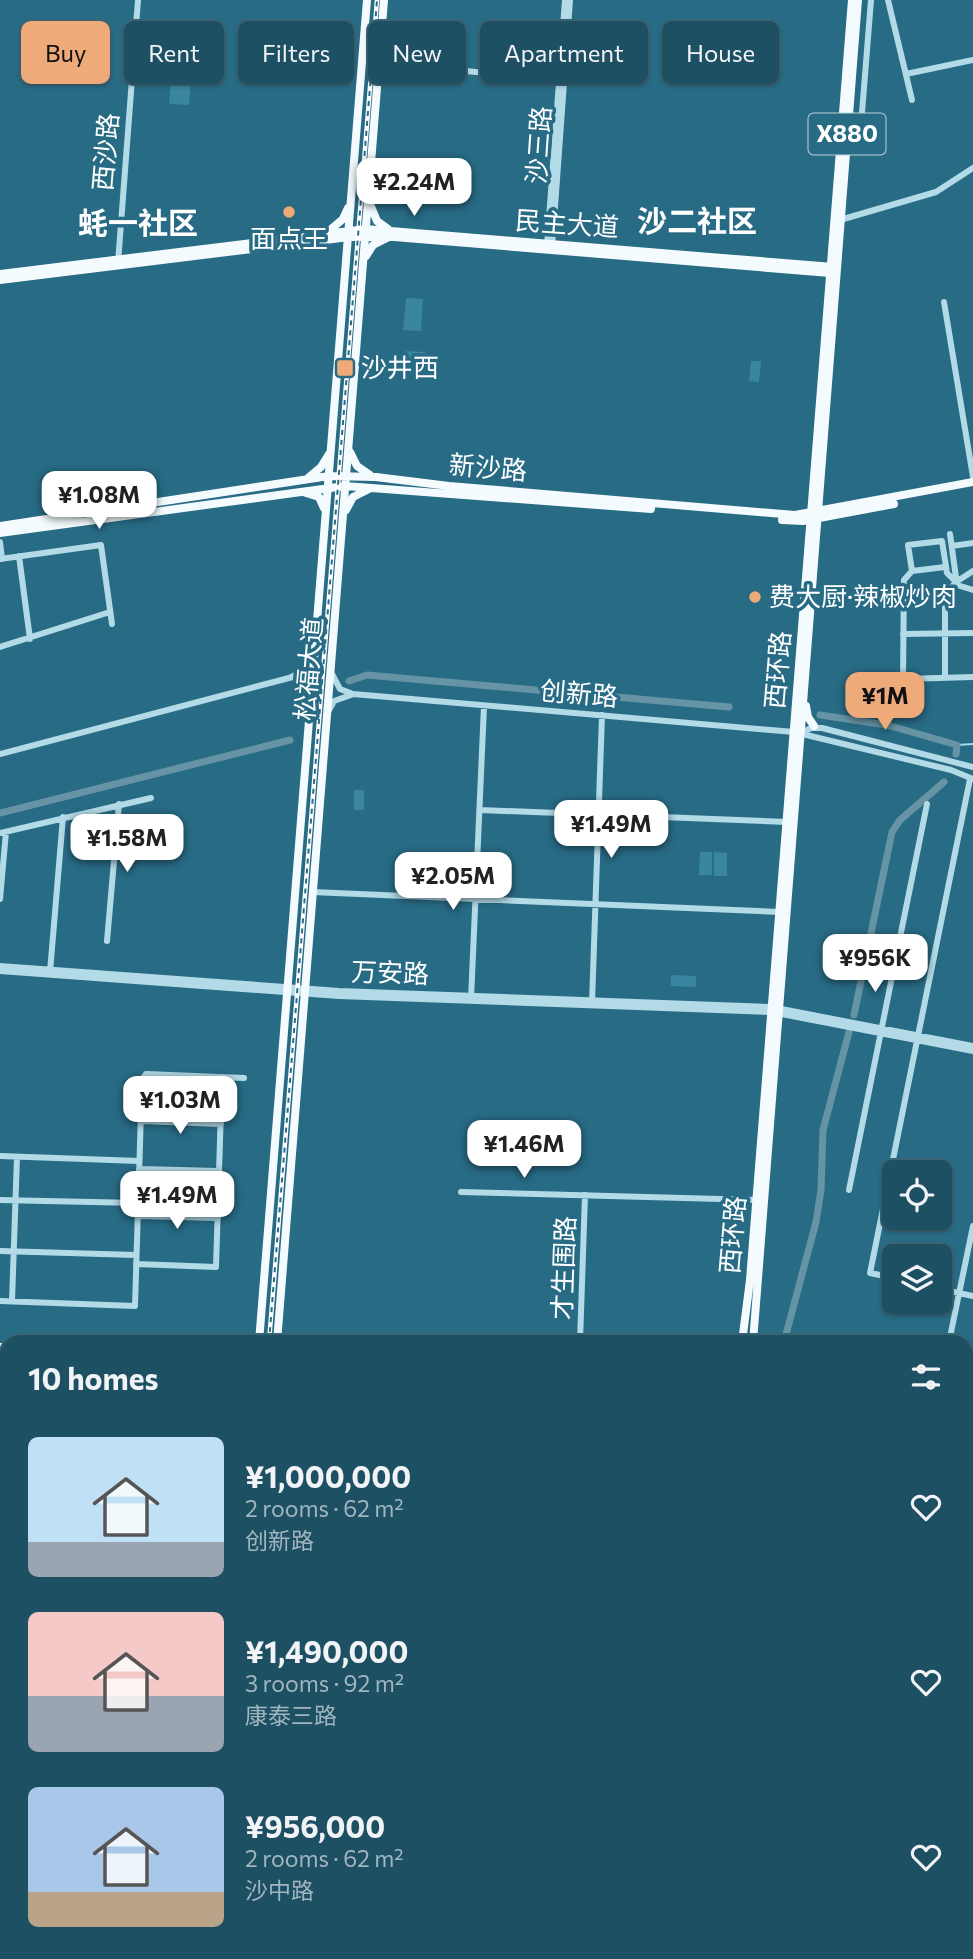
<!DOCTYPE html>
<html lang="en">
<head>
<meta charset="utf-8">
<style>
  :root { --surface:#1e5064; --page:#26576a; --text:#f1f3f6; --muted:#a1b5bf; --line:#3c6778; --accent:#efaa79 }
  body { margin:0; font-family:Commissioner,"Noto Sans SC",sans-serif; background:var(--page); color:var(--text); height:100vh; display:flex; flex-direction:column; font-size:26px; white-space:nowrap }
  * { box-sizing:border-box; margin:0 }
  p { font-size:23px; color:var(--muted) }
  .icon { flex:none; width:38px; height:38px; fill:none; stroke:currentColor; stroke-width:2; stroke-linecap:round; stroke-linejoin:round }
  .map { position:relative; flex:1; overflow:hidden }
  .panel { position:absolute; left:0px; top:1335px; width:973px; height:625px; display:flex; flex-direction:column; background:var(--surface); border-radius:21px 21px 0 0; box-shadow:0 2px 5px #0004,0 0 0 2px var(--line) }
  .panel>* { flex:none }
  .guide { position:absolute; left:21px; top:21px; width:931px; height:63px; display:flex; gap:14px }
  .tools { position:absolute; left:882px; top:1160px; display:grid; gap:14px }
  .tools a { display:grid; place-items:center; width:70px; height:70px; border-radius:10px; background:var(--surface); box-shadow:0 2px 5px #0004,0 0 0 2px var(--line); font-size:35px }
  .price { position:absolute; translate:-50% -60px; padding:0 16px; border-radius:14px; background:#fff; color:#222; font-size:23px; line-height:46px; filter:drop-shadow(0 2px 4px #0008) }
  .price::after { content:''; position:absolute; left:50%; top:42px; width:21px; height:16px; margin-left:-10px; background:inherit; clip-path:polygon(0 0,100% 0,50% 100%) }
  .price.current { background:var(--accent); color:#111 }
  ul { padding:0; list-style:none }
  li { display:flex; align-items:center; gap:21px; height:175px; padding:0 28px }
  li span { display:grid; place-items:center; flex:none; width:196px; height:140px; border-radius:10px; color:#555 }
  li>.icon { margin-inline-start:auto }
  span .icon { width:84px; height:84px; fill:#fffc; stroke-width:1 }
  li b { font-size:30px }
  h2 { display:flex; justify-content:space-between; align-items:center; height:84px; padding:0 28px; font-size:30px }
  .tag { padding:0 24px; border-radius:10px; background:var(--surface); box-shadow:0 2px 5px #0004,0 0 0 2px var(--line); font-size:24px; line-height:63px }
  .tag.current { background:var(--accent); color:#111 }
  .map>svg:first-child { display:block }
  .grass { fill:#3a85a0 }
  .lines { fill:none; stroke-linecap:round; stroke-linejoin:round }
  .stream { stroke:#a7d8e8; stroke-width:2 }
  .river { stroke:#6794a4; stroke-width:7 }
  .minor { stroke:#b2dae7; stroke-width:6 }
  .major { stroke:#f4fbfe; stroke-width:8 }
  .rail-casing { stroke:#fff; stroke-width:4.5 }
  .rail { stroke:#286b85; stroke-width:2; stroke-dasharray:5; stroke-linecap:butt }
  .poi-dot { fill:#efaa79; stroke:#286b85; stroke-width:2.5 }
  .labels { text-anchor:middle; stroke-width:7; stroke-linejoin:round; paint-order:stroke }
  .shield { fill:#286b85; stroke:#bed3da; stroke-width:2 }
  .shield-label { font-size:24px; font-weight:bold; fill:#fff }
  .street-label { font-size:26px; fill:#fff; stroke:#286b85 }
  .poi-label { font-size:26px; fill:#fff; stroke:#286b85; text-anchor:start }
  .quarter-label { font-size:30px; font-weight:bold; fill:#fff; stroke:#286b85 }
</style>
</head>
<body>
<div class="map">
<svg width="973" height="1959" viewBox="0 0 973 1959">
  <rect width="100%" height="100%" fill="#286b85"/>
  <path class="grass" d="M171,79L191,80L189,105L169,104Z
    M406,298L423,299L421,331L403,330Z
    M406,351L425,352L423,369L405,368Z
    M751,361H761L759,382L749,381Z
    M354,790H364V810H354Z
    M700,852H712V875H699Z
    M714,852L727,853V876H714Z
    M671,975L696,976V987L671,986Z"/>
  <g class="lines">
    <path class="stream" d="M957,745L973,744
      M0,1370H7
      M966,1398H973"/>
    <path class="river" d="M349,681L367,675L729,707
      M820,715L887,725L957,745L956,754
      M0,813L290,740
      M854,1015L892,832L900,820L944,782
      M784,1342L816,1222L821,1190L823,1130L849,1032"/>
    <path class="minor" d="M888,0L912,100
      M423,67L561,80
      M906,74L973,60
      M860,138L871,0
      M840,220L936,192L973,168
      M547,246L565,0
      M552,248L570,0
      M118,263L138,0
      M944,302L973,477
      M950,534L957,585L973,590
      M0,542L2,559
      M952,546L973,543
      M19,556L30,639
      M0,559L101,545L112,624
      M945,567L912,571L904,580L903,679L973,677
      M912,571L908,545L942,541L947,573L956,582
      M903,634L973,633
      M0,647L110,612
      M332,674L340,689L353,694L794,732L951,770L973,779
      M294,678L305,681L309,693
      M945,678V595L956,582L973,571
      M328,712L334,701L351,695
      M801,733L811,728H822L973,767
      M0,754L289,678L304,671L312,658
      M480,810L787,822
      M0,833L151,798
      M312,892L779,912
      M0,899L6,832
      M107,941L119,804
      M0,966L339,991L771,1007L973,1046
      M0,971L339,996L771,1012L973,1051
      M50,972L63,817
      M471,999L484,706
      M592,1003L602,715
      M141,1121L221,1124
      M0,1156L139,1161
      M139,1169L219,1171
      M849,1190L927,804
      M461,1192L757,1200
      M0,1200L138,1203
      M138,1216L218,1218
      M0,1251L136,1255
      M136,1264L216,1267L222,1077
      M894,1278L870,1273L970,779
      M940,1289L973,1296
      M0,1301L135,1306L142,1079L146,1074L244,1078
      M12,1301L17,1157
      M580,1342L585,1195
      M949,1342L973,1226
      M966,1630L973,1629
      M0,1654L4,1605
      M0,1684H7
      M966,1696H973
      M966,1836L973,1835
      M0,1889H7
      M966,1915L973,1885
      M509,1953V1959
      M65,1959V1953
      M315,1959V1953
      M956,1959L957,1953"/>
    <path class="major" d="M370,204L377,221L388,229
      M330,230L343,219L348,208
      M366,256L373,245L387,238
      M0,274L366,229L833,267
      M0,280L349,237H394L830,273L834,270
      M350,452L357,466L370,475
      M308,478L321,467L329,454
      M303,492L319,497L324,508
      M346,510L353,497L369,489
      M782,520L803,521L894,504
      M0,526L329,476L376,477L449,486L795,515L973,482
      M0,533L345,486L651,509
      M806,706L808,717L814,726
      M259,1342L367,0
      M277,1342L384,0
      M742,1342L750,1280L852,0
      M753,1342L858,0
      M0,1347H7
      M0,1355H7
      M966,1377H973
      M966,1387H973
      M718,1953L719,1959
      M725,1953L726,1959
      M211,1959L212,1953
      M229,1959V1953"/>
    <g class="rail-casing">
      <path id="rail" d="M269,1342L377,0
        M222,1959V1953"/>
    </g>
    <use href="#rail" class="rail"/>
  </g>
  <g class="poi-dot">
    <circle cx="289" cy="212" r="7"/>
    <rect x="336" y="359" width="18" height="18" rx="3.5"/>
    <circle cx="755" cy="597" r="7"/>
  </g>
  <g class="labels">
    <rect class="shield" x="808.5" y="113.5" width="77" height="41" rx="5"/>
    <g class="shield-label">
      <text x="847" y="142">X880</text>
    </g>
    <g class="street-label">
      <text transform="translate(539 145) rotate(-86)" y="9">沙三路</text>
      <text transform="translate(106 152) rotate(-85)" y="9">西沙路</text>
      <text transform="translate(567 224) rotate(4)" y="9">民主大道</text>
      <text transform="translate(488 468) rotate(5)" y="9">新沙路</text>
      <text transform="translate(309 669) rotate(-85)" y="9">松福大道</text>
      <text transform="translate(778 670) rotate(-85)" y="9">西环路</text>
      <text transform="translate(579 694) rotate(5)" y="9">创新路</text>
      <text transform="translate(390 973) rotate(2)" y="9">万安路</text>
      <text transform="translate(733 1235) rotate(-85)" y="9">西环路</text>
      <text transform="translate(564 1268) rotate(-88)" y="9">才生围路</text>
    </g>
    <g class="poi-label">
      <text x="289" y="248" text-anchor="middle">面点王</text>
      <text x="361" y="377">沙井西</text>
      <text x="769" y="606">费大厨·辣椒炒肉</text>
    </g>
    <g class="quarter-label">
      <text x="697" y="232">沙二社区</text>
      <text x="138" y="234">蚝一社区</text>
    </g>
  </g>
</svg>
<div class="tools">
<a><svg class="icon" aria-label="locate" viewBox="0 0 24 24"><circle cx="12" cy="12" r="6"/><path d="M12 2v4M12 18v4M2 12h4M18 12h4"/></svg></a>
<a><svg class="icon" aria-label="layers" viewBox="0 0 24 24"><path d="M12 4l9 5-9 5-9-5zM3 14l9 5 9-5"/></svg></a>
</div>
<b class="price" style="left:414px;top:218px">¥2.24M</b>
<b class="price" style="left:99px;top:531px">¥1.08M</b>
<b class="price current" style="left:885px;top:732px">¥1M</b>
<b class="price" style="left:611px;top:860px">¥1.49M</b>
<b class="price" style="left:127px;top:874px">¥1.58M</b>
<b class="price" style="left:453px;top:912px">¥2.05M</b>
<b class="price" style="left:875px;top:994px">¥956K</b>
<b class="price" style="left:180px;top:1136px">¥1.03M</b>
<b class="price" style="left:524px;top:1180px">¥1.46M</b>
<b class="price" style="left:177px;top:1231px">¥1.49M</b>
<div class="guide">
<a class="tag current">Buy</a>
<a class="tag">Rent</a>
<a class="tag">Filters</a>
<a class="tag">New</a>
<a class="tag">Apartment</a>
<a class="tag">House</a>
</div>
<section class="panel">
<h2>10 homes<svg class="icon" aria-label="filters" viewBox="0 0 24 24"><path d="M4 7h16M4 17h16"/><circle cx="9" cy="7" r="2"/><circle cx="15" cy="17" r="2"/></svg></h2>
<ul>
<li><span style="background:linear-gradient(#bfe0f5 75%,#9aa5b1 0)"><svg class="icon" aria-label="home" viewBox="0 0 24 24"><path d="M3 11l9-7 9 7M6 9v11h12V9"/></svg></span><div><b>¥1,000,000</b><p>2 rooms · 62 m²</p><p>创新路</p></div><svg class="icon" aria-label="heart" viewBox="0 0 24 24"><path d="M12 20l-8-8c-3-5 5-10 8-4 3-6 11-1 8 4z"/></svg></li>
<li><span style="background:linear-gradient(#f6c9c9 60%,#9aa5b1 0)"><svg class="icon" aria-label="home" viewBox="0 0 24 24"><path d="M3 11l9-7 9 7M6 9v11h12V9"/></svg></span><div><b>¥1,490,000</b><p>3 rooms · 92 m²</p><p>康泰三路</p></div><svg class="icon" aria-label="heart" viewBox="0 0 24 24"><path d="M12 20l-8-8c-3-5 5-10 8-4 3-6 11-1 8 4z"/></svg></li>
<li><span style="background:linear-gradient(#a9c7e8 75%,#b9a48a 0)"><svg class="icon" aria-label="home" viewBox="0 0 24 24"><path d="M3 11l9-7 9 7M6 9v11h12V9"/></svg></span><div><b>¥956,000</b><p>2 rooms · 62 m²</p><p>沙中路</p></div><svg class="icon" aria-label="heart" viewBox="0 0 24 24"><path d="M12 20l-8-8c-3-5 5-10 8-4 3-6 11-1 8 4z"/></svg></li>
</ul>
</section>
</div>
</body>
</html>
